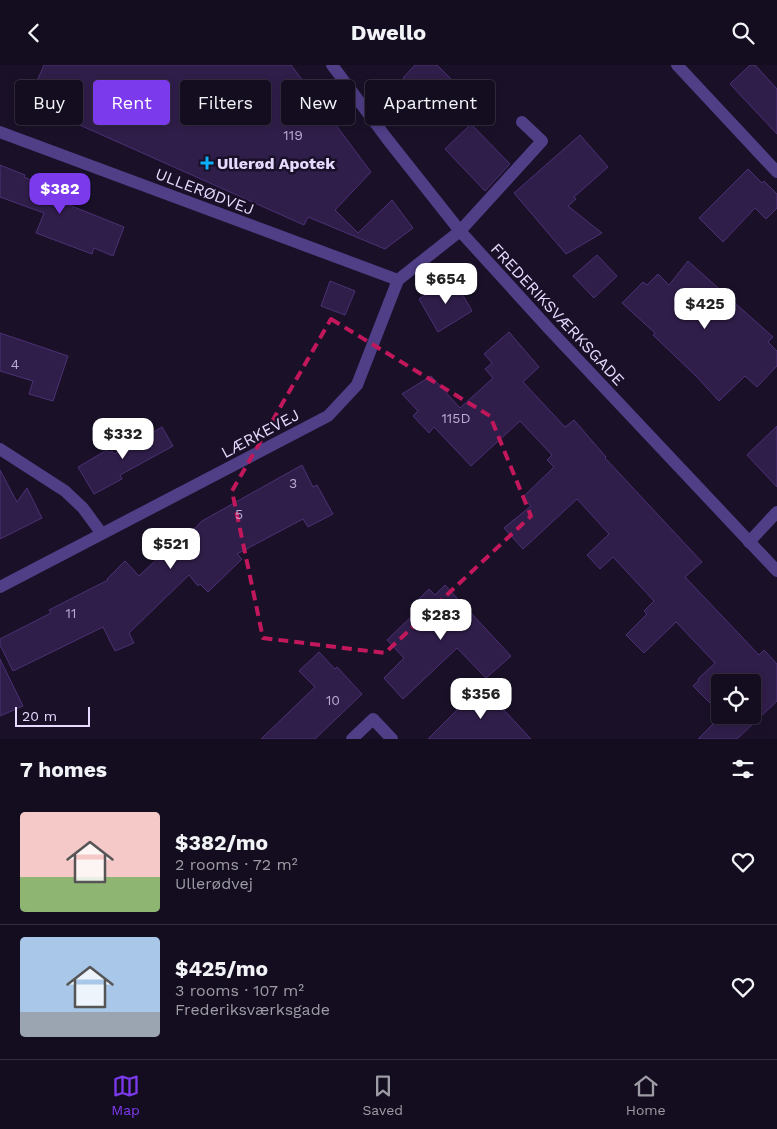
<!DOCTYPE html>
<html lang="en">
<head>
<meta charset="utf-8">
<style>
  :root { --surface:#140d1f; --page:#211b2c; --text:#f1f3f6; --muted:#9d9ca4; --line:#332d3d; --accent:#7c3aed }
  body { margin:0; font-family:"Work Sans",sans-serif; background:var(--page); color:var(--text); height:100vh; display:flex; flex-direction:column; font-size:19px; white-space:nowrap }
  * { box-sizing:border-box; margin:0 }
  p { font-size:16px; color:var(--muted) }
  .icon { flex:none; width:28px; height:28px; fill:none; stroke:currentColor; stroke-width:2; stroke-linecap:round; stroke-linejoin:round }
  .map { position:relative; height:674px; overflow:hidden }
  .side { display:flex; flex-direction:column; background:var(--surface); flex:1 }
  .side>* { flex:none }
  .banner { position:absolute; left:15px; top:15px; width:500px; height:45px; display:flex; gap:10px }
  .fabs { position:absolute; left:711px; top:609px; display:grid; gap:10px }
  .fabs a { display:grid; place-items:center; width:50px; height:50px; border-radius:5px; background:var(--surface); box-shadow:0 2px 8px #0003,0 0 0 1px var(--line); font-size:25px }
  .scale { position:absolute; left:15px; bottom:12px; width:75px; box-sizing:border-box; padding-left:5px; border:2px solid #e6dafe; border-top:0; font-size:14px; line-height:18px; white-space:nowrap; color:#e6dafe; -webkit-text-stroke:4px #1a1129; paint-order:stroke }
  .price { position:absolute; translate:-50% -42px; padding:0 11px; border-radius:10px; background:#fff; color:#222; font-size:16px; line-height:32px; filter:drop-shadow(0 1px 2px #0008) }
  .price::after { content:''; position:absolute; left:50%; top:30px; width:15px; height:11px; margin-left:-8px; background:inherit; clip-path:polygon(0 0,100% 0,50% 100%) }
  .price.selected { background:var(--accent); color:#fff }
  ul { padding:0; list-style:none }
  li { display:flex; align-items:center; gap:15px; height:125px; padding:0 20px }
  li+li { border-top:1px solid var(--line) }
  li span { display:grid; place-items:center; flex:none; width:140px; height:100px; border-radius:5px; color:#555 }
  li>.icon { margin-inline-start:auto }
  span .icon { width:60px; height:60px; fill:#fffc; stroke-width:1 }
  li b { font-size:21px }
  h2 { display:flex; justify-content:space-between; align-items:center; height:60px; padding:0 20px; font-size:21px }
  .pill { padding:0 18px; border-radius:5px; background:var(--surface); box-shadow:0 2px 8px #0003,0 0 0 1px var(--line); font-size:18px; line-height:45px }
  .pill.selected { background:var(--accent); color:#fff }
  header { display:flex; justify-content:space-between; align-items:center; height:65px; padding:0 20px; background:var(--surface); font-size:22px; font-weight:700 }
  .dock { display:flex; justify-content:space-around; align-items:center; height:70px; border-top:1px solid var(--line); background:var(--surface); font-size:14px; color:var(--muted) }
  .dock a { display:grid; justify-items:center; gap:2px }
  .dock .selected { color:var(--accent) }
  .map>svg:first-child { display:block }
  .building { fill:#301e4a; stroke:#4c3075 }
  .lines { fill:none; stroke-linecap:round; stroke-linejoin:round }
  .service { stroke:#503e87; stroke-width:12 }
  .minor { stroke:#503e87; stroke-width:12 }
  .tertiary { stroke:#503e87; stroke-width:12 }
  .marked { fill:none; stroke:#c2185b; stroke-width:4; stroke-dasharray:10 6; stroke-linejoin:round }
  .poi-dot { fill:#0caff9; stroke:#1a1129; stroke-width:2 }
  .labels { text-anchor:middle; stroke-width:5; stroke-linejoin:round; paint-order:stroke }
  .number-label { font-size:14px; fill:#b8abd1 }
  .poi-label { font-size:16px; font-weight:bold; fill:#e6dafe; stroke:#1a1129; text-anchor:start }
  .street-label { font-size:16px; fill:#e6dafe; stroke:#1a1129 }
</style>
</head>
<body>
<header><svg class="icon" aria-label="back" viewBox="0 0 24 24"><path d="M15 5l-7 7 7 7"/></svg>Dwello<svg class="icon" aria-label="search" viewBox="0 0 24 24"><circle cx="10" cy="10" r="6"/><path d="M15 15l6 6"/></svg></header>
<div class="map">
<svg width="777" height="674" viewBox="0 0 777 674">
  <rect width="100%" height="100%" fill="#1a1129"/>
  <path class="building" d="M44,0H291L371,107L335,145L358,168L392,135L413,163L385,184L308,152L304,160L28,37Z
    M415,0H437L451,14L447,18L452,23L436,39L432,35L429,37L403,13Z
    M750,0H755L777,24V69L730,19Z
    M471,59L510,99L485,126L445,84Z
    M580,70L608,102L574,132L576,134L568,141L602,168L566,189L514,128Z
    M0,100L25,110L24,112L72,133L69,140L124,162L113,191L94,183L92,189L36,168L44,148L0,132Z
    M748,104L762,118L764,116L777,129V143L766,154L755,143L723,177L699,153Z
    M597,190L617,211L594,233L573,211Z
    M688,196L773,272L768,277L777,286V301L757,322L745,311L719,336L696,311L653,270L655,268L622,238L643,217L647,220L658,209L669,220Z
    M453,213L472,246L438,267L419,234Z
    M330,216L355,226L345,250L321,241Z
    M509,267L539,302L523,317L565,362L574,355L606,392L605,393L702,497L685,512L759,590L764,585L777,599V636L737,674H698L722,650H752V618H720V648L693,621L699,615L698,614L715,598L676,557L644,588L626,570L647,549L644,546L654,536L613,492L600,504L587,490L609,469L577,434L523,484L504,463L531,441L522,433L554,402L547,395L552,390L520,356L471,401L434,362L429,368L413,351L418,346L402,329L431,311L460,343L493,313L485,304L492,298L484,289Z
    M0,268L68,291L53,336L29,329L33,316L0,306Z
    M777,361V422L747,390Z
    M162,362L173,381L120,410L122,414L94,429L78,402L107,385L109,388L112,386L114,389Z
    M302,400L313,422L317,420L333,449L308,462L303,454L237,489L242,494L208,527L200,519L198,521L189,510L129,568L134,578L115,586L103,562L13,606L0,580V574L51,548L49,545L108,515L107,514L125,496L139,511L157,494L160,497L202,456Z
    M0,405L17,437L27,423L42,453L0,474Z
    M445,520L511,591L486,613L457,583L403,634L384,613L404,593L387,575L414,549L410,543L429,524L435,530Z
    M319,587L335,604L337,602L362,629L315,674H261L315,622L299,606Z
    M0,594L23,641L0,651Z
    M484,618L506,641L503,644L531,674H428Z"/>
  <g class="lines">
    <path class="service" d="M460,166L542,76L522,57"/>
    <path class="minor" d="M677,0L777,107
      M0,67L398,215
      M0,384L65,426L83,443L102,469
      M749,477L777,447
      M0,522L328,351L357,320L398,215L460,166
      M352,674L373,654L392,674"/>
    <path class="tertiary" d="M332,0L388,75L460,166L551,266L777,506"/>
  </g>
  <path class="marked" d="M331,254L490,351L531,451L385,588L263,573L232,426Z"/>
  <path class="poi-dot" d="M204.5 90.5h5v5h5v5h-5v5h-5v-5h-5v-5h5z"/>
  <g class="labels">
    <g class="number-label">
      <text x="293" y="75">119</text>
      <text x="15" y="304">4</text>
      <text x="456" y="358">115D</text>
      <text x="293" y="423">3</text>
      <text x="239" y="454">5</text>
      <text x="71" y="553">11</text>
      <text x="333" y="640">10</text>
    </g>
    <g class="poi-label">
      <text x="217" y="104">Ullerød Apotek</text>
    </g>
    <g class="street-label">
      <text transform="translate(205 126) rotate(21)" y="6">ULLERØDVEJ</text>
      <text transform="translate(558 249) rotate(47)" y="6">FREDERIKSVÆRKSGADE</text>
      <text transform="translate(260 368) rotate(-28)" y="6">LÆRKEVEJ</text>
    </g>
  </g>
</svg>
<div class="fabs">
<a><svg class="icon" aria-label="locate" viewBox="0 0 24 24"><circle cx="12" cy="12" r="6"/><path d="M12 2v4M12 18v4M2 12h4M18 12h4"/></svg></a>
</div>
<div class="scale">20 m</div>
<b class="price selected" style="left:60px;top:150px">$382</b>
<b class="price" style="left:446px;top:240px">$654</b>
<b class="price" style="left:705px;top:265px">$425</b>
<b class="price" style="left:123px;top:395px">$332</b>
<b class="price" style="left:171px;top:505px">$521</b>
<b class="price" style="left:441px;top:576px">$283</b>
<b class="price" style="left:481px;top:655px">$356</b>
<div class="banner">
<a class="pill">Buy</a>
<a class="pill selected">Rent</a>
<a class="pill">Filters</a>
<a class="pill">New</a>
<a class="pill">Apartment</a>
</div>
</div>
<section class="side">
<h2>7 homes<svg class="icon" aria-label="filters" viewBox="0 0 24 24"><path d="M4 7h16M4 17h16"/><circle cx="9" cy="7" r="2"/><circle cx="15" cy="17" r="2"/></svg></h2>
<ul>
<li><span style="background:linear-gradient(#f6c9c9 65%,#8fb573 0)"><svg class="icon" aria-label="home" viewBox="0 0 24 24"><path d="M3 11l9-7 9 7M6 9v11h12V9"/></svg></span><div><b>$382/mo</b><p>2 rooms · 72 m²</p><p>Ullerødvej</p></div><svg class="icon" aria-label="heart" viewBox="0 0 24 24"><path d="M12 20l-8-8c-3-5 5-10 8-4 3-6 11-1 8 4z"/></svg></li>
<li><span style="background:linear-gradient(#a9c7e8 75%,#9aa5b1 0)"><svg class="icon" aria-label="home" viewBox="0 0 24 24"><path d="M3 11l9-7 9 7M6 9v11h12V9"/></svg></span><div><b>$425/mo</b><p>3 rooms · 107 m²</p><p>Frederiksværksgade</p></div><svg class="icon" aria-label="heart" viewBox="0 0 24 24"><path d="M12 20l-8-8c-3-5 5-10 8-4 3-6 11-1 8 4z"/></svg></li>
</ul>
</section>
<nav class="dock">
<a class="selected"><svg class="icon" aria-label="map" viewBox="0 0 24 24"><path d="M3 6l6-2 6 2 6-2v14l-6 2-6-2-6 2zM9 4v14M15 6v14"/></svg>Map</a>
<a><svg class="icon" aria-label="saved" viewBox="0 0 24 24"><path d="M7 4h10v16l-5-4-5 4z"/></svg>Saved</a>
<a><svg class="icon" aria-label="home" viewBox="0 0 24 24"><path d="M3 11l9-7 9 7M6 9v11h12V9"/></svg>Home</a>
</nav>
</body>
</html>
